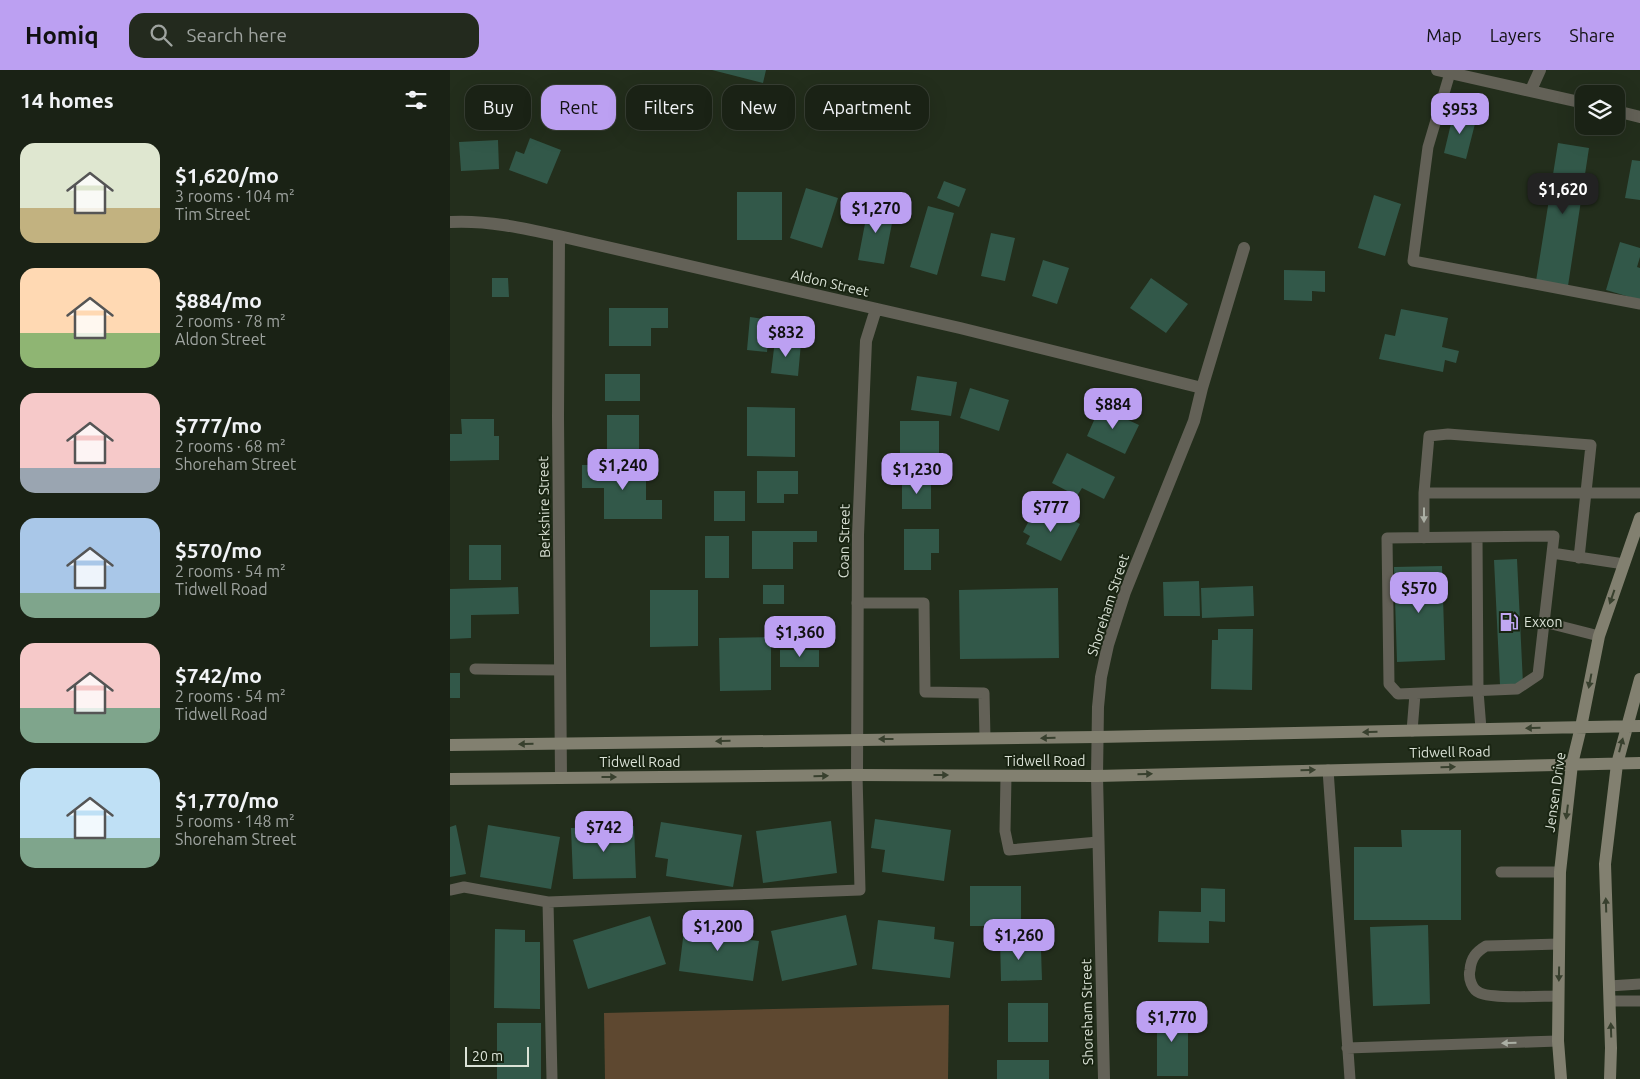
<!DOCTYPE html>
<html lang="en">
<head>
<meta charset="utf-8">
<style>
  :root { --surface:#1a2215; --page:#232a1e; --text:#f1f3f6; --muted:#9fa4a0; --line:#383f34; --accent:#bca0f2 }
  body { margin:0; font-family:Ubuntu,sans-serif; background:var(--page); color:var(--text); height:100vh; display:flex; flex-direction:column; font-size:19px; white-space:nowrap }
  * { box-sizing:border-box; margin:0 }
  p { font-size:16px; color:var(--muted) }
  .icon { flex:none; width:28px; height:28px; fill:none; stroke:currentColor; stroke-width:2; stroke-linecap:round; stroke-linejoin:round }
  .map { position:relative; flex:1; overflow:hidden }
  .side { display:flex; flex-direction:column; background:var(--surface); width:450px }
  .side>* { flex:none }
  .banner { position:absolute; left:15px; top:15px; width:475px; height:45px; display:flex; gap:10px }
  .tools { position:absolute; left:1125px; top:15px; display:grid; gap:10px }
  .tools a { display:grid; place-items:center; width:50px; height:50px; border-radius:10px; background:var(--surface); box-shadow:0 5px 20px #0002,0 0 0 1px var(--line); font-size:25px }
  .scale { position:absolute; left:15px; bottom:12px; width:64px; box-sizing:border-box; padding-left:5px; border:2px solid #dbe3d7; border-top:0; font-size:14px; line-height:18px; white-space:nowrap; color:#dbe3d7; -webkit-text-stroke:4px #192412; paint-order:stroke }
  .price { position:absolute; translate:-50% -42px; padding:0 11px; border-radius:10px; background:var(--accent); color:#111; font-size:16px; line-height:32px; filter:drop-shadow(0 1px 2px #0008) }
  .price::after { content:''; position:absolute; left:50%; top:30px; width:15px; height:11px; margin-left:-8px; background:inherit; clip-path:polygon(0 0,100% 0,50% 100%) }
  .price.selected { background:#222; color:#fff }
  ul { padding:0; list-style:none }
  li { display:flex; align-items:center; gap:15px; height:125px; padding:0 20px }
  li span { display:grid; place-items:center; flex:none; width:140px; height:100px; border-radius:15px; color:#555 }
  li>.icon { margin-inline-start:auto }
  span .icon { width:60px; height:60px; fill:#fffc; stroke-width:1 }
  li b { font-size:21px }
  h2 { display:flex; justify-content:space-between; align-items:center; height:60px; padding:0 20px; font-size:21px }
  .tag { padding:0 18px; border-radius:15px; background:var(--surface); box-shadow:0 5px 20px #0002,0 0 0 1px var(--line); font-size:18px; line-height:45px }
  .tag.selected { background:var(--accent); color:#111 }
  header { display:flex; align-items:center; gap:30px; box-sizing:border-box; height:70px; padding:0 25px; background:var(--accent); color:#111 }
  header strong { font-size:24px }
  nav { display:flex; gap:28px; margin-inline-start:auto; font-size:18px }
  .search { width:350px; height:45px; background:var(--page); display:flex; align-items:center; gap:12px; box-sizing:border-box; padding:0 18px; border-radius:15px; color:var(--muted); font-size:19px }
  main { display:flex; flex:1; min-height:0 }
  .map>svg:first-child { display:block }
  .green { fill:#5e4830 }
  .building { fill:#325849 }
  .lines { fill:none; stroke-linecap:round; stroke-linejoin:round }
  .service { stroke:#636157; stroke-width:11 }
  .minor { stroke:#636157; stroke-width:12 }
  .secondary { stroke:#828070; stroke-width:12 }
  .oneway { fill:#abafa4 }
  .oneway2 { fill:#38402e }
  .labels { text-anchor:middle; stroke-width:4; stroke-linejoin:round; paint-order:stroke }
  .street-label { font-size:14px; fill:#dbe3d7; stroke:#192412 }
  .poi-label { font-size:14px; fill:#dbe3d7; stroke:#192412; text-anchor:start }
</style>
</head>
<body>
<header>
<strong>Homiq</strong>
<div class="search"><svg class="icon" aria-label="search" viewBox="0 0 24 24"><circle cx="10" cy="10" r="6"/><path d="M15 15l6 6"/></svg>Search here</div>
<nav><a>Map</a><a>Layers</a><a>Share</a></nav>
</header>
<main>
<section class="side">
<h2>14 homes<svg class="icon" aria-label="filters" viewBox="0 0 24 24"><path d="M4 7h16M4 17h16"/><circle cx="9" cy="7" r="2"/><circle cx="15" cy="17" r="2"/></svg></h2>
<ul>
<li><span style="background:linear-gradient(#dfe7d0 65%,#c2b280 0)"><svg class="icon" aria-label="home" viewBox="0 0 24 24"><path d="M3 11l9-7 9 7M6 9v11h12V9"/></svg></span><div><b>$1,620/mo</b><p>3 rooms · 104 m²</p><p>Tim Street</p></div></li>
<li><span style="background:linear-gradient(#ffd9b3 65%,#8fb573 0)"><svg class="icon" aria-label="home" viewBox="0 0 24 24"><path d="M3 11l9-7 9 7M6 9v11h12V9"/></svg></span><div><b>$884/mo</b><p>2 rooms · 78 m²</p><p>Aldon Street</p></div></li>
<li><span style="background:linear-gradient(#f6c9c9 75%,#9aa5b1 0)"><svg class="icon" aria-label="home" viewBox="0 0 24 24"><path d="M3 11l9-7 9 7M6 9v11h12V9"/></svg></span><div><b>$777/mo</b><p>2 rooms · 68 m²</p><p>Shoreham Street</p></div></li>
<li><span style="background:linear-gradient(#a9c7e8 75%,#7fa58c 0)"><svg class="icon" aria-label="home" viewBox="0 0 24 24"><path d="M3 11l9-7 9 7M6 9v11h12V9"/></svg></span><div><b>$570/mo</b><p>2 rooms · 54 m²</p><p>Tidwell Road</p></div></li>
<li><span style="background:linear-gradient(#f6c9c9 65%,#7fa58c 0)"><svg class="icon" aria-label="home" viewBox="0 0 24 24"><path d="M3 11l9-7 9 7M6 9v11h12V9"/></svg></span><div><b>$742/mo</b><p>2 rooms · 54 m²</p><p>Tidwell Road</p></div></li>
<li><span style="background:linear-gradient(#bfe0f5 70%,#7fa58c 0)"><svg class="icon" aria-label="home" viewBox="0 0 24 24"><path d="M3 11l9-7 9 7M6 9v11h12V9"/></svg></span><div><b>$1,770/mo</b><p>5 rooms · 148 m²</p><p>Shoreham Street</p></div></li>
</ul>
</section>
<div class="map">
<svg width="1190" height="1009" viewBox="0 0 1190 1009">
  <rect width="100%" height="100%" fill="#232e1c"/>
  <path class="green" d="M499,935L498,1009H155L154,943Z"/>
  <path class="building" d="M262,0H316L313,13Z
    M1004,41L1027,46L1016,89L994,83Z
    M80,68L111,80L97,114L59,100L66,81L74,84Z
    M48,70L49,99L11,101L9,72Z
    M1108,73L1139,78L1118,216L1086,211Z
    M1182,90L1190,91V130L1175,128Z
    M494,111L516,119L509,137L487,128Z
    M356,118L388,128L372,178L340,168Z
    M287,122H332V170H287Z
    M924,125L951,134L935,186L908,178Z
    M419,133L445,138L434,194L408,190Z
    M478,136L504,143L487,205L460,197Z
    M541,163L565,168L555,211L531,206Z
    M1170,172L1190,178V187L1187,197L1190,198V230L1156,220Z
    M593,190L619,198L607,234L582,226Z
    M834,200L875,201V222L862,221V231L834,230Z
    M42,208H58L59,227H42Z
    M701,208L738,234L716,263L680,238Z
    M159,238H218V258H201V276H159Z
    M951,239L998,248L992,277L1009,281L1006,293L995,290L993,302L929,289L935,264L945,266Z
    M300,247L320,250L317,282L297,280Z
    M325,270L351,273L348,306L321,303Z
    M155,304H190V331H155Z
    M467,306L507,312L501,346L461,340Z
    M520,318L559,330L549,361L510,348Z
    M297,337L345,338V387L297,386Z
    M650,337L689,355L675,384L637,366Z
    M157,345H189V387H157Z
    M11,349H44V366H49V390L0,391V364H12Z
    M450,351H489V389H450Z
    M617,383L665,407L654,429L632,418L627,426L602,413Z
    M132,395H196V430H212V449H154V418H132Z
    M307,401H348V424H334V433H307Z
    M452,410H481V439H452Z
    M264,421H295V451H264Z
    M597,437L630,454L611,491L576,474L580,466L573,462L584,441L592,445Z
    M454,459H489V483H481V500H454Z
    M302,461H367V472H343V499H302Z
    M255,466H279V508H255Z
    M19,475H51V510H19Z
    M1067,489L1073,614L1050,615L1044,490Z
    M992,496L995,590L947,592L944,497Z
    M749,511L750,546H714L713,512Z
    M313,515H334V534H313Z
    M803,516L804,546L752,548L751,518Z
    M68,517L69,544L21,545V568L0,569V519Z
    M608,518L609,588L510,589L509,520Z
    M200,520H248V576L200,577Z
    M768,559H803L802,620L761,619L762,570H768Z
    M321,567V620L270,621L269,568Z
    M330,580H369V597H330Z
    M0,603H10V628H0Z
    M425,749L501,760L494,811L432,802L435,780L421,778Z
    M381,751L387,803L313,813L306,761Z
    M211,752L292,765L283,817L216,806L218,789L205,787Z
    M6,755L16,804L0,807V757Z
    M38,755L110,767L101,819L30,807Z
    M184,756L186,808L123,809L121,758Z
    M951,760H1011V850H904V777H952Z
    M520,816H571V856H520Z
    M751,818L775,819V852L759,851V873L708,872L709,841L751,842Z
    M396,845L407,895L332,911L321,861Z
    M200,846L216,894L138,919L123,870Z
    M428,850L485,857L484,869L504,872L500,908L422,899Z
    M235,852L294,859L292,869L309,871L303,911L229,901Z
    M978,855L980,934L923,936L920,857Z
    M45,859L75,860V872H90V939L44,938Z
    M550,867H573V880H591L592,910L551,911Z
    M558,933H598V972H558Z
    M707,941H738V1006H707Z
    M47,953H91V1009H47Z
    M547,990H599V1009H547Z"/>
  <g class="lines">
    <path class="service" d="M1000,3L978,77L963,191L1190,234
      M974,423H1190
      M1104,466L1088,605L1067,619L948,624L939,614L937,468Z
      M1027,467L1028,621L1031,659
      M974,468V423L979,366L998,364L1141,375L1129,488
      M1102,483L1174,494
      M407,533H474L475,622L534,623L535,668
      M1094,552L1149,566
      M25,599L110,600
      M962,661L965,624
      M878,700L900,1009
      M556,706L555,761L559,780L648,772
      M1051,802H1110
      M0,820L14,817L98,832L102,1009
      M98,832L410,820L407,705
      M1159,916L1190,914
      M1108,926C1092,926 1043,929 1030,923C1022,920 1018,908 1020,900C1021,888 1026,882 1036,876L1109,874
      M1160,931H1190
      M897,978L1108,971"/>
    <path class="minor" d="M987,0L1134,33
      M1081,20L1090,0
      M1166,41L1190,47
      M0,152C37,150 73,158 109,166L510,258L752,318
      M109,166L108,347L111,708
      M407,705L408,465L416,271L426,239
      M654,1009L647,706L648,637L651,607L658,575L675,522L744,351L752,318L794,178"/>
    <path class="secondary" d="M0,675L647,667L1190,656
      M0,709L407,705L647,706L1190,693
      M1111,1009L1108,971L1110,802L1122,694L1131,657L1149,566L1190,448
      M1160,1009L1161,978L1155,794L1167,694L1190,609"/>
  </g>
  <defs><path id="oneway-solid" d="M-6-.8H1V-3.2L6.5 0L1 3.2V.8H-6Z" transform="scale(1.25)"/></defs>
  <g class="oneway">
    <use href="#oneway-solid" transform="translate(974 445) rotate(90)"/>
    <use href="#oneway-solid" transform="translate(1059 973) rotate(178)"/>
  </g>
  <g class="oneway2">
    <use href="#oneway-solid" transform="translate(1162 527) rotate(109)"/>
    <use href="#oneway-solid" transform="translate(1140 611) rotate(101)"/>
    <use href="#oneway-solid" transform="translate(1083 658) rotate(179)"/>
    <use href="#oneway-solid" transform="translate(920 662) rotate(179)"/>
    <use href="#oneway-solid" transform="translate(598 668) rotate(179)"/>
    <use href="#oneway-solid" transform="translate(436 669) rotate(180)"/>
    <use href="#oneway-solid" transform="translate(273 671) rotate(179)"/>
    <use href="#oneway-solid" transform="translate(76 674) rotate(179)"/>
    <use href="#oneway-solid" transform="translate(1171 675) rotate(-75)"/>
    <use href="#oneway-solid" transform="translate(998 697) rotate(-1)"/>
    <use href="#oneway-solid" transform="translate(858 700) rotate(-1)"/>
    <use href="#oneway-solid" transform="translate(695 704) rotate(-1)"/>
    <use href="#oneway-solid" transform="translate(491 705)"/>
    <use href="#oneway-solid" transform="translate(371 706) rotate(-1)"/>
    <use href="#oneway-solid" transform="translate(159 707)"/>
    <use href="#oneway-solid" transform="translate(1117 742) rotate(97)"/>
    <use href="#oneway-solid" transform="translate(1156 835) rotate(-92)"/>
    <use href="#oneway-solid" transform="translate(1109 904) rotate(91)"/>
    <use href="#oneway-solid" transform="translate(1161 960) rotate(-92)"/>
  </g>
  <defs>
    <g id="fuel-bare" transform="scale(1.5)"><path d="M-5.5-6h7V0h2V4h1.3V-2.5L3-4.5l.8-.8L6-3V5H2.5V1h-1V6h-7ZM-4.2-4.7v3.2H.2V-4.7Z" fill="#c0a8f3" stroke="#192412" stroke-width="2.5" paint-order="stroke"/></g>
  </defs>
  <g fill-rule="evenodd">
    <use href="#fuel-bare" x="1059" y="552"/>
  </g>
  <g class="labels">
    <g class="street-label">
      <text transform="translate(380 213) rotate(13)" y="5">Aldon Street</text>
      <text transform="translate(94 437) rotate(-91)" y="5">Berkshire Street</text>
      <text transform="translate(394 471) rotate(-89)" y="5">Coan Street</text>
      <text transform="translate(658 535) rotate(-72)" y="5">Shoreham Street</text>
      <text transform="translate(1000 682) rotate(-1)" y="5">Tidwell Road</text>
      <text x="595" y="696">Tidwell Road</text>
      <text x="190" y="697">Tidwell Road</text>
      <text transform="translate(1105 722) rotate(-82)" y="5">Jensen Drive</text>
      <text transform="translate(637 942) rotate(-91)" y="5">Shoreham Street</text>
    </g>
    <g class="poi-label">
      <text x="1074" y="557">Exxon</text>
    </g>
  </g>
</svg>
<div class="tools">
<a><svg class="icon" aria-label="layers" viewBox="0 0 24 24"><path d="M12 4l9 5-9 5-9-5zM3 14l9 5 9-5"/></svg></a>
</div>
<div class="scale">20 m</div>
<b class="price" style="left:1010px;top:65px">$953</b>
<b class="price selected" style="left:1113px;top:145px">$1,620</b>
<b class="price" style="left:426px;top:164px">$1,270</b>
<b class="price" style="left:336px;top:288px">$832</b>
<b class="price" style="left:663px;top:360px">$884</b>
<b class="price" style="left:173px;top:421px">$1,240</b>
<b class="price" style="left:467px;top:425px">$1,230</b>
<b class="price" style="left:601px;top:463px">$777</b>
<b class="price" style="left:969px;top:544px">$570</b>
<b class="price" style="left:350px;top:588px">$1,360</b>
<b class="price" style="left:154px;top:783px">$742</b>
<b class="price" style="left:268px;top:882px">$1,200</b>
<b class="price" style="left:569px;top:891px">$1,260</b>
<b class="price" style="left:722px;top:973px">$1,770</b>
<div class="banner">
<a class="tag">Buy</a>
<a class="tag selected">Rent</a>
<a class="tag">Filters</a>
<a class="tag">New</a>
<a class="tag">Apartment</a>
</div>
</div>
</main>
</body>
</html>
